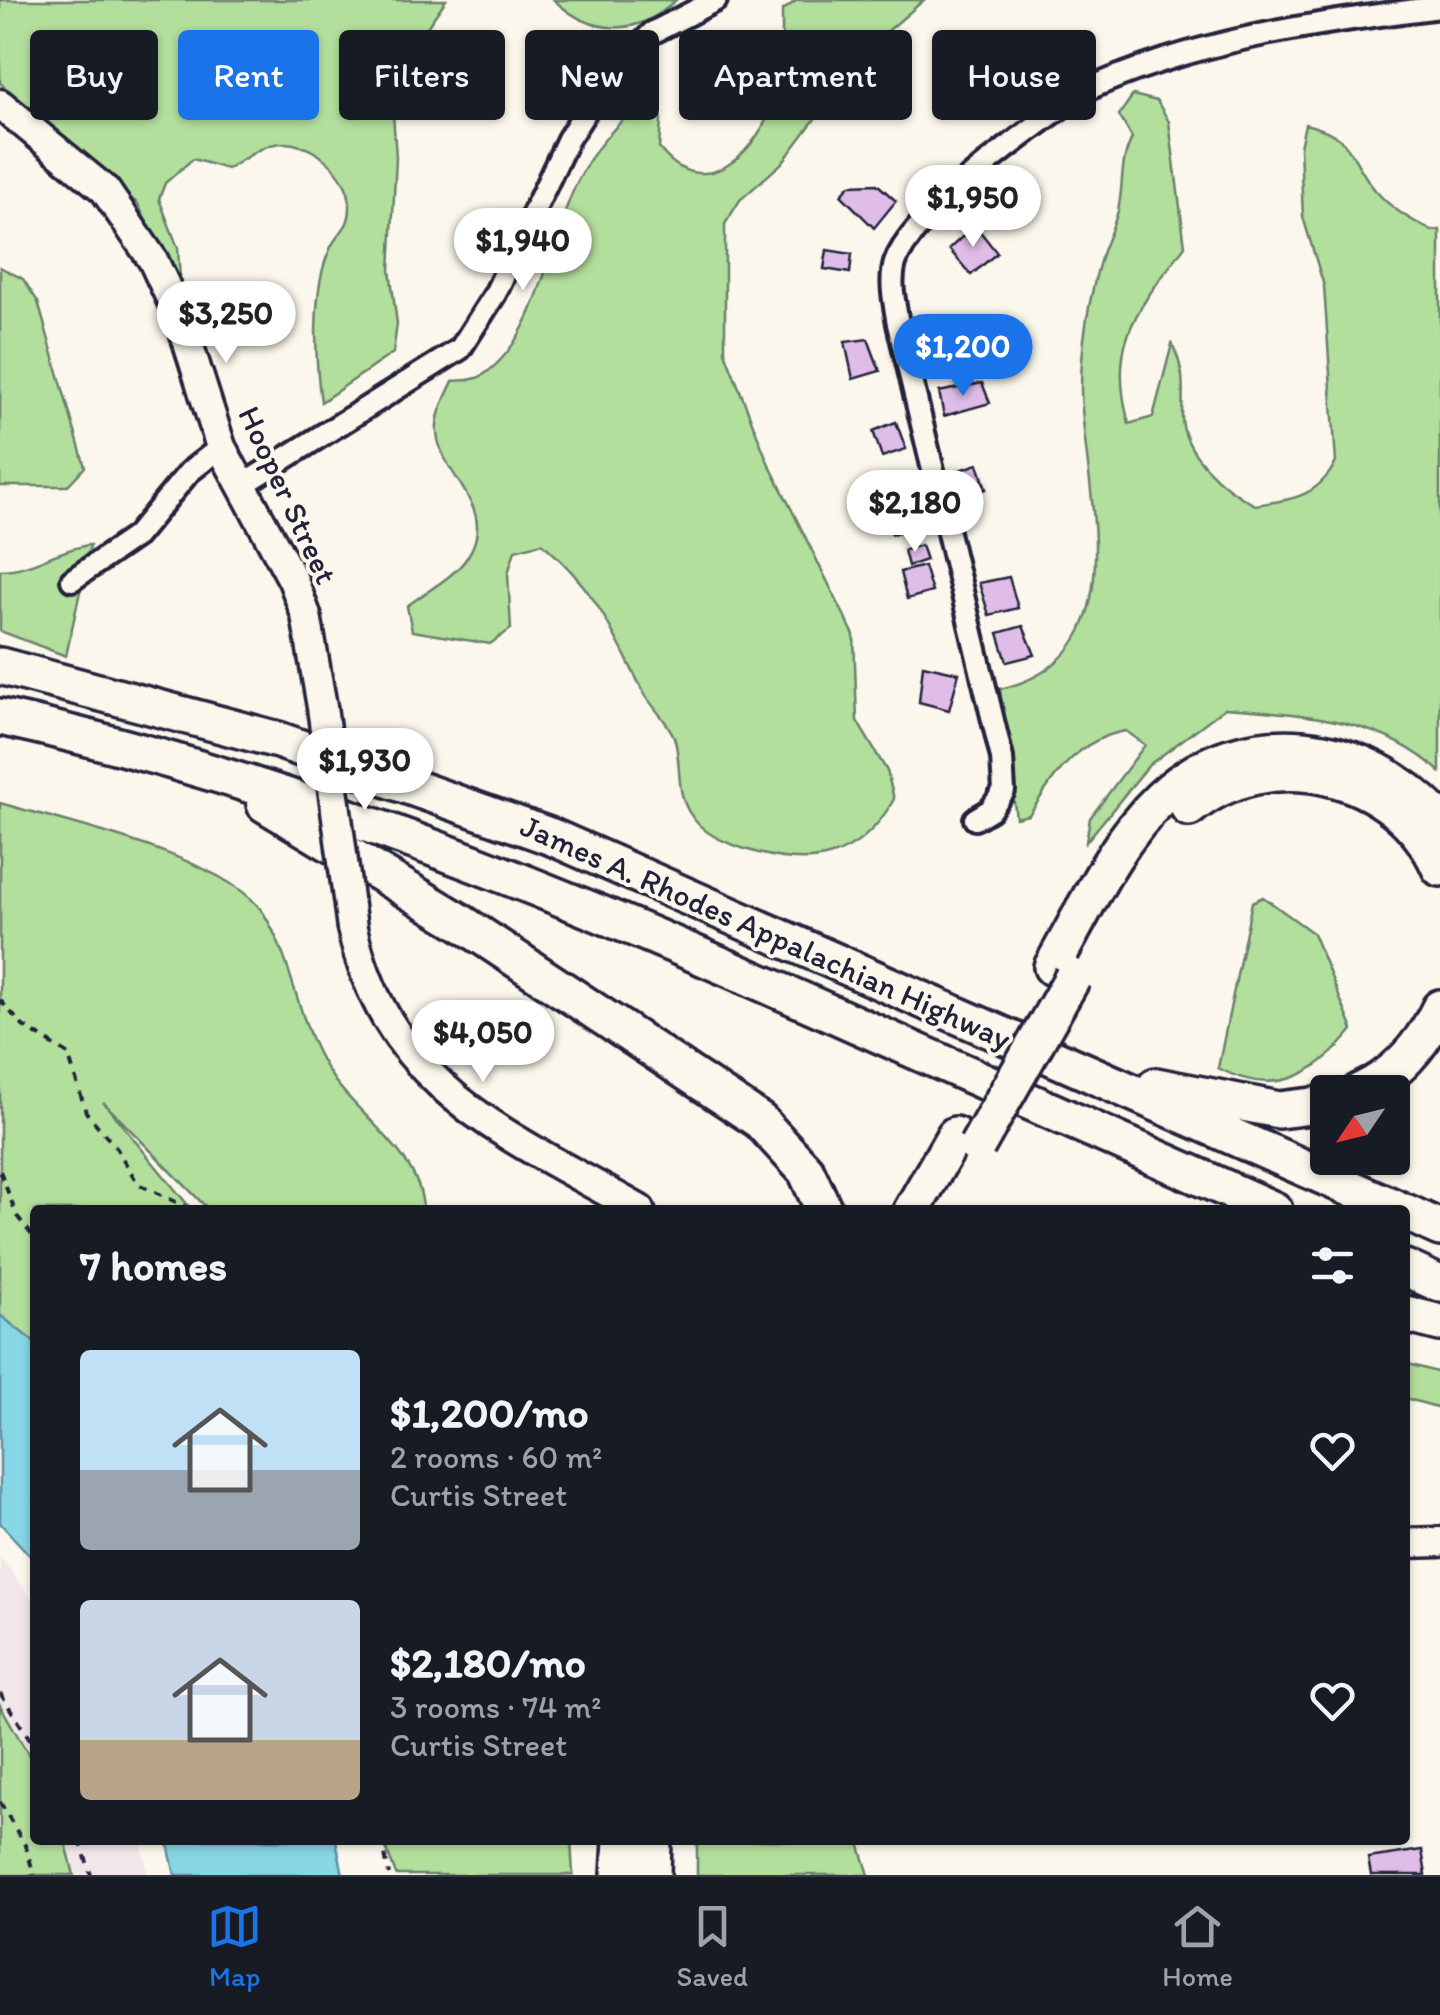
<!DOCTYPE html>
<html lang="en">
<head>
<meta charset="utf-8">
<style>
  :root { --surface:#171b24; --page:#242831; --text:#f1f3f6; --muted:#9ea1a6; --line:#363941; --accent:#1a73e8 }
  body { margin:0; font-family:Itim,sans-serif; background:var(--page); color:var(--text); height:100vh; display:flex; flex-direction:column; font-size:38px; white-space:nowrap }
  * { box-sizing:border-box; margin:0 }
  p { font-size:32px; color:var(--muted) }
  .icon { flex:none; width:55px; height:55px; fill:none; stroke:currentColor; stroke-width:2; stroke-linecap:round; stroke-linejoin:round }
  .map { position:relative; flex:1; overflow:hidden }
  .sheet { position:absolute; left:30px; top:1205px; width:1380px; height:640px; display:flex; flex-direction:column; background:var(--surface); border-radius:10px; box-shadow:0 2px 8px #0004 }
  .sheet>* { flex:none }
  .hud { position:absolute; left:30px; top:30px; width:1380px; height:90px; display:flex; gap:20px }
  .needle { width:65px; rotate:235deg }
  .controls { position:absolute; left:1310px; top:1075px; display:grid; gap:20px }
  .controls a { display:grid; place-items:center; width:100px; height:100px; border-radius:10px; background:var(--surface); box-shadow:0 2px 8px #0004; font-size:50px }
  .price { position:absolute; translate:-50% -85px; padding:0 22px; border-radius:35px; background:#fff; color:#222; font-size:32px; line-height:65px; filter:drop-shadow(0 2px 5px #0008) }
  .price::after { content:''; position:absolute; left:50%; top:60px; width:30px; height:22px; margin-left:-15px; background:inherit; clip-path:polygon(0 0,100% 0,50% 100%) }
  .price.current { background:var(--accent); color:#fff }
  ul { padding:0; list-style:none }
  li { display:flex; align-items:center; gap:30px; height:250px; padding:0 50px }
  li span { display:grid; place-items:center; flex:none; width:280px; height:200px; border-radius:10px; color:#555 }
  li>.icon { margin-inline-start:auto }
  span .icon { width:120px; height:120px; fill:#fffc; stroke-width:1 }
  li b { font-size:42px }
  h2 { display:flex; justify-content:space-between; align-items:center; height:120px; padding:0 50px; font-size:42px }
  .chip { padding:0 35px; border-radius:10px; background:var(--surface); box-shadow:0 2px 8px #0004; font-size:35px; line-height:90px }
  .chip.current { background:var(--accent); color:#fff }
  .tab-bar { display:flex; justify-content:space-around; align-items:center; height:140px; border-top:2px solid var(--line); background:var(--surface); font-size:28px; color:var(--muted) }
  .tab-bar a { display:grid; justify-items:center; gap:5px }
  .tab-bar .current { color:var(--accent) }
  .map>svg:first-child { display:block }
  .built { fill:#f3e6eb }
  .green { fill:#b3df9d; stroke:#6a806c; stroke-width:2.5 }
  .water { fill:#87d6e5; stroke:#5f8ea1; stroke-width:2.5 }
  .building { fill:#e0bde8; stroke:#22223b; stroke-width:2.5 }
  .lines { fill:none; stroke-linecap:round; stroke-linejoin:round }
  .street-casing { stroke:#22223b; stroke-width:28 }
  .secondary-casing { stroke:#22223b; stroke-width:35 }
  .highway-casing { stroke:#22223b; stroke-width:42 }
  .path { stroke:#22223b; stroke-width:4; stroke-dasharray:8 8; stroke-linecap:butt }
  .street { stroke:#fbf7ec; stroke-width:20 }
  .secondary { stroke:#fbf7ec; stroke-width:28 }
  .highway { stroke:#fbf7ec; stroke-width:35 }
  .secondary-bridge-casing { stroke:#22223b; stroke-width:35; stroke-linecap:butt }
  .highway-bridge-casing { stroke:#22223b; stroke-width:42; stroke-linecap:butt }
  .secondary-bridge { stroke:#fbf7ec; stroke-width:28 }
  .highway-bridge { stroke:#fbf7ec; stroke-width:35 }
  .labels { text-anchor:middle; stroke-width:8; stroke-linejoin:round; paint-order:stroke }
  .street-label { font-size:32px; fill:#22223b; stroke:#fbf7ec }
</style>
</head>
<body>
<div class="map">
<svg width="1440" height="1875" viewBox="0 0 1440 1875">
  <rect width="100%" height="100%" fill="#fbf7ec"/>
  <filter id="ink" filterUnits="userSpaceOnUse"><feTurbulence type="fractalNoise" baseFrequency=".01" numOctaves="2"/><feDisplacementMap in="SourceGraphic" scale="20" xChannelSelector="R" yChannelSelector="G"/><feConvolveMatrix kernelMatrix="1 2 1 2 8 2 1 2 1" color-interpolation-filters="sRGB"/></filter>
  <g filter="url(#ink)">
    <path class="built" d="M0,1557L35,1603V1840H141L148,1875H0Z"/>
    <path class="green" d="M0,0H446L396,72L392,98L396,158L390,270L397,324L393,353L321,402C315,359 311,287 331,247C339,231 350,228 350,207C351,173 309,137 275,144C260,146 241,162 227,169L193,159L165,183L159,199L178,248L181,295L138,204L0,83Z
      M554,0H676C638,38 591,35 554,0Z
      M797,0H924L868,48L782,163L740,200L725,224V352L767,460L854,635L857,721L887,771L894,799C859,862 809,870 745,849C723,842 701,833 689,812C675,789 682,761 674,737C668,722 652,707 644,693C611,630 598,591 542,543L515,550L508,574L511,629L490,644L412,631L407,606C425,592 456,576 468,556C499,507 441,477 437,433C435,415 446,397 453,381C463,380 475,381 483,375C543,335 548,232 583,171C601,138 627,115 655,91L661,120L659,148C704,207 759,151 775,98C783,69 782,41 782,11Z
      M1133,95L1157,101L1169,122L1185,246C1138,309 1107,340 1129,424L1153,417L1172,344C1185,370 1183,387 1182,415C1181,452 1224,489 1255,505C1292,499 1317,498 1336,462L1324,286L1303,217L1300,147L1305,124C1355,136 1347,155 1375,190C1391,209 1411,220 1432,231L1440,230V772C1381,717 1300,714 1225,708L1149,765L1086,842L1090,818L1145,745L1126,731C1077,739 1055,775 1029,815L1016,818L1000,689C1144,656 1082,490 1081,388C1081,342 1089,298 1102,254C1107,239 1114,226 1118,211C1124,184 1119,164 1132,138L1119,115Z
      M0,267L23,279L38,302L85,467L67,486H0Z
      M90,545L66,656L0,631V570C32,570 57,549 90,545Z
      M0,803C64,822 229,858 264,914C296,967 298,1032 335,1081C364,1120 422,1158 423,1210H209L103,1102L192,1210H35V1343L0,1315Z
      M1263,897L1313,933L1353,1030C1315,1076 1275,1098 1218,1068L1252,902Z
      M1405,1363L1440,1373V1408L1405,1398Z
      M0,1705L35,1766V1840H65L74,1875H0Z
      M383,1840H571L573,1875H396Z
      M697,1840H858L869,1875H697Z"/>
    <path class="water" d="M0,1315L35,1343V1561L0,1523Z
      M167,1840H336L343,1875H175Z"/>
    <path class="building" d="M877,184L896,201L874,228L841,195L850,185Z
      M975,225L997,253L971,275L949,249Z
      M827,250L852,254L850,273L824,269Z
      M950,338L961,372L933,377L925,342Z
      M868,339L880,371L853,379L845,342Z
      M982,383L990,403L944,416L939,392Z
      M896,422L906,449L882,457L873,431Z
      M978,464L986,489L965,494L956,471Z
      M903,476L915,528L892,534L880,481Z
      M921,545L926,560L908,566L904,550Z
      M924,566L932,592L907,599L900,572Z
      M1009,577L1018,608L989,615L979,583Z
      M1023,626L1035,655L1007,662L998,633Z
      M923,665L959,673L949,710L919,702Z
      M1422,1850L1426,1875H1371L1368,1858Z"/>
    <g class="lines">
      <g class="street-casing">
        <path id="street" d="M241,486L460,349L495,294L568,139L604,83L652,33L716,0
          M72,580L136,536L189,472L221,447
          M975,819L990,810L1004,791L1002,758L898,324C895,305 889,283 895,263C913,211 1036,126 1082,92C1193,40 1319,22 1440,7"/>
      </g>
      <g class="secondary-casing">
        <path id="secondary" d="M0,104L105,190L153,260L180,318L221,447L293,580L306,615L322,707
          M352,928C388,1090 509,1135 640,1210
          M1405,1543L1440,1542"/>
      </g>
      <g class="highway-casing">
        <path id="highway" d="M0,666L278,740L552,837L1400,1210
          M0,717C297,782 576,900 853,1023C993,1086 1134,1147 1274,1210
          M265,804L459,921L760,1121L806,1171L824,1210
          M1189,808C1269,742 1398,772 1440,868
          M1052,967C1084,912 1113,844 1160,799C1244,719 1367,739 1440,820
          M1156,1086L1279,1110L1328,1104
          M1359,1092C1396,1076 1423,1044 1440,1008
          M912,1210L955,1135
          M1405,1212L1440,1228
          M1405,1268L1440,1284
          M1405,1314L1440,1323
          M620,1875L622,1840
          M652,1875L653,1840"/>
      </g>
      <path class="path" d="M0,1000L23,1026L68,1054L86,1112L117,1149L138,1184L193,1210
        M0,1171L17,1216L35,1239
        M0,1693L35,1747
        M0,1802L26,1847L34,1875
        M80,1840L91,1875
        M382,1840L389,1875"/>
      <use href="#street" class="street"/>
      <use href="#secondary" class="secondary"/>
      <use href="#highway" class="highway"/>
      <g class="secondary-bridge-casing">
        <path id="secondary-bridge" d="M322,707L352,928"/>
      </g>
      <g class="highway-bridge-casing">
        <path id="highway-bridge" d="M977,1146L1073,977"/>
      </g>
      <use href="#secondary-bridge" class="secondary-bridge"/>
      <use href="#highway-bridge" class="highway-bridge"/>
    </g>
  </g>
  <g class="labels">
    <g class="street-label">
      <text transform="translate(288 495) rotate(65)" y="11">Hooper Street</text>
      <text transform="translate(766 932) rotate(24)" y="11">James A. Rhodes Appalachian Highway</text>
    </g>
  </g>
</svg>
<div class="controls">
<a><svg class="needle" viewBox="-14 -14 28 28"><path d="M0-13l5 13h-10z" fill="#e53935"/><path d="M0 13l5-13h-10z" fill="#9ea1a6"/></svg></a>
</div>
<b class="price" style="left:973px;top:250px">$1,950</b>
<b class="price" style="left:523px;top:293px">$1,940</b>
<b class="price" style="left:226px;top:366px">$3,250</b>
<b class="price current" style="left:963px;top:399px">$1,200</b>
<b class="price" style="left:915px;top:555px">$2,180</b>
<b class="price" style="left:365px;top:813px">$1,930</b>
<b class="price" style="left:483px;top:1085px">$4,050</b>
<div class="hud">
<a class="chip">Buy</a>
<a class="chip current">Rent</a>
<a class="chip">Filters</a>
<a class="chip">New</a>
<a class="chip">Apartment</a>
<a class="chip">House</a>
</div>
<section class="sheet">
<h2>7 homes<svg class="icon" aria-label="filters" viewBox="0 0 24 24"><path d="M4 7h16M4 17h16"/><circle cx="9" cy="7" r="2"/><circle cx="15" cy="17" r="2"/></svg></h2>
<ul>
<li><span style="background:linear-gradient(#bfe0f5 60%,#9aa5b1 0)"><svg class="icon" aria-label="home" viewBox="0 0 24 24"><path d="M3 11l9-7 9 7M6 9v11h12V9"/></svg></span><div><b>$1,200/mo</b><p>2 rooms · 60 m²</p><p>Curtis Street</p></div><svg class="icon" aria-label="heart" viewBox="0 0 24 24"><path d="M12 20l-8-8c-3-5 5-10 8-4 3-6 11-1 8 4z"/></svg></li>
<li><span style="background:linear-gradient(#c9d6e8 70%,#b9a48a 0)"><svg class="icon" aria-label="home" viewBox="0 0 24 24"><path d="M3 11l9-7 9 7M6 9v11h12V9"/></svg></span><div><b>$2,180/mo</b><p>3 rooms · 74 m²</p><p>Curtis Street</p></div><svg class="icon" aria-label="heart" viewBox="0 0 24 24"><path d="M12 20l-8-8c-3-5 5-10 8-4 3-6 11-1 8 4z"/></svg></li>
</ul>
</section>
</div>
<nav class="tab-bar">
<a class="current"><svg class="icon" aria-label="map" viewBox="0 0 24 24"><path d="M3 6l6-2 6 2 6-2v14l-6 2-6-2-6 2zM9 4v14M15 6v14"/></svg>Map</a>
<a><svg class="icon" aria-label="saved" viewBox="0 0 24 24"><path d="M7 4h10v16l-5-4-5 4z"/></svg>Saved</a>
<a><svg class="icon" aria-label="home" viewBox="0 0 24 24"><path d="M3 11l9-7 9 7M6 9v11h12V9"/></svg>Home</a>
</nav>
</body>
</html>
